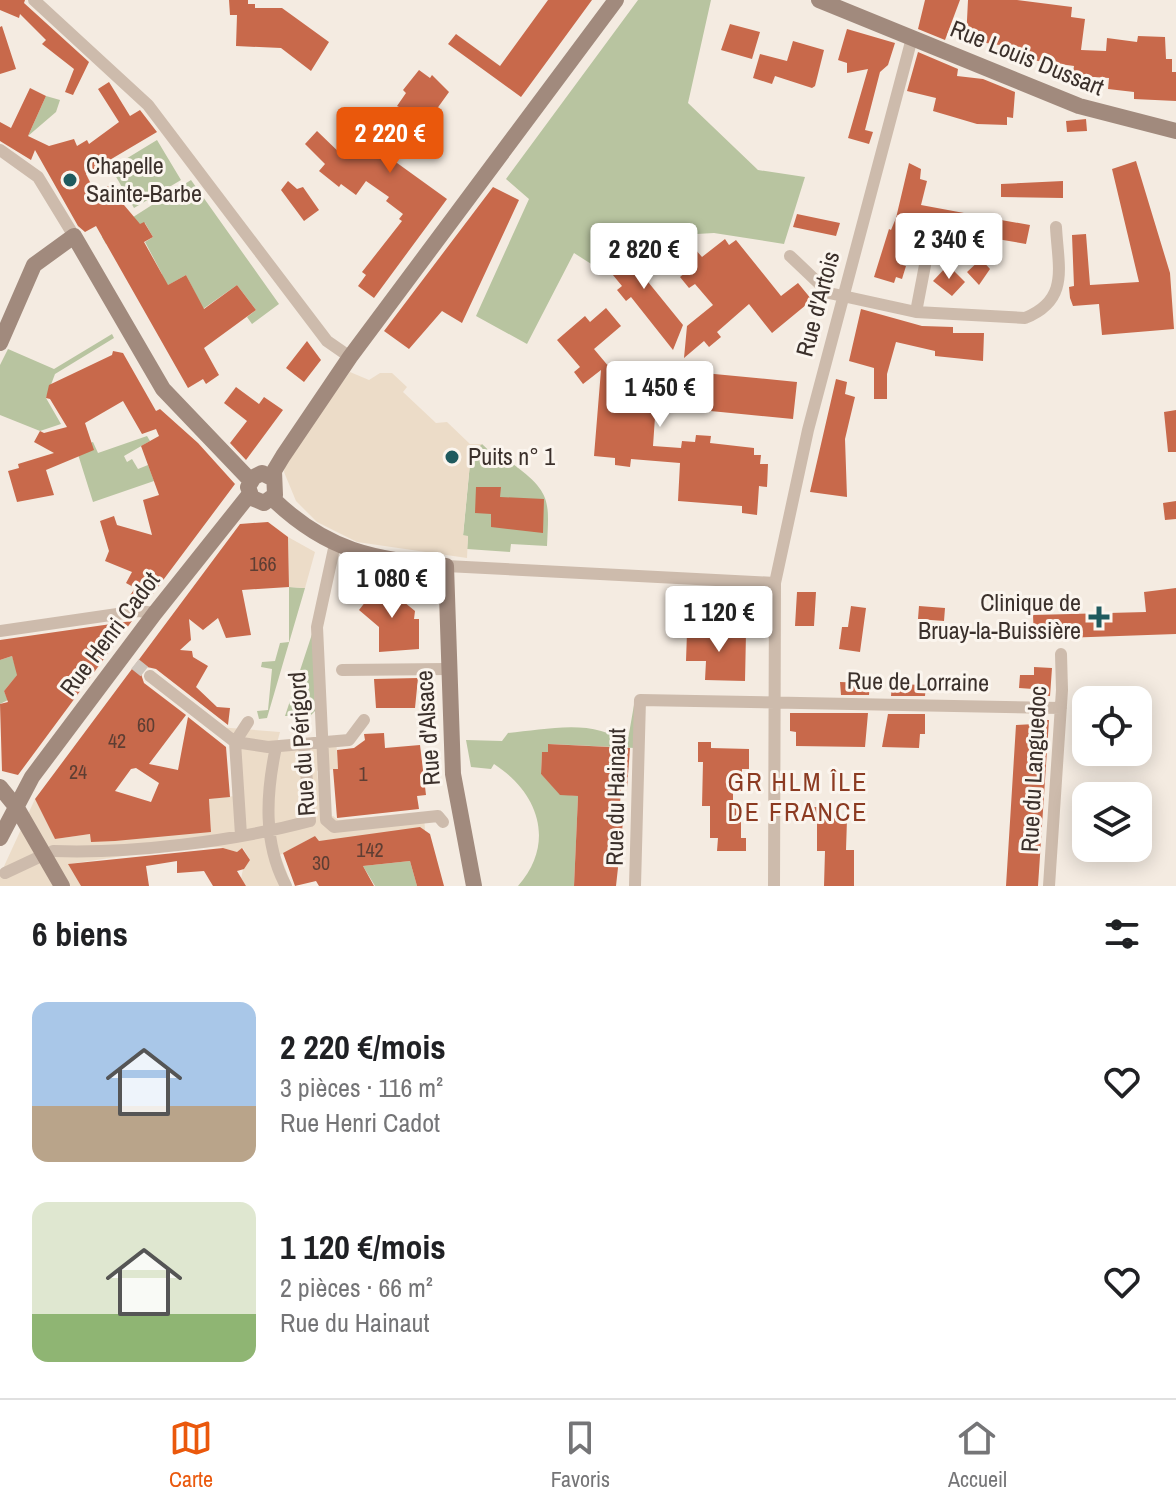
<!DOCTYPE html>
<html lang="fr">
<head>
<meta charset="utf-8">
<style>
  :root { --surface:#fff; --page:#f6f6f6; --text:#202124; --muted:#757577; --line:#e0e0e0; --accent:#ea580c }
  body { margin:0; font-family:"Archivo Narrow",sans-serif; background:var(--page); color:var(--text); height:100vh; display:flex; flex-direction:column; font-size:30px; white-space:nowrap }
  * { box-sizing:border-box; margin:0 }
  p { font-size:26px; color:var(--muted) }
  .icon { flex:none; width:44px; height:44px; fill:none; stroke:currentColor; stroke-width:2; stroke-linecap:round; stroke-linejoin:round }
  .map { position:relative; height:886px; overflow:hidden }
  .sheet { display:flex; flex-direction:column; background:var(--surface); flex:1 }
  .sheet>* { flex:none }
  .fabs { position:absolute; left:1072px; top:686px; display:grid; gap:16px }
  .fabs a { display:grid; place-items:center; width:80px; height:80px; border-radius:16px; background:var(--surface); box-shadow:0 4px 20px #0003; font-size:40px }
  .price { position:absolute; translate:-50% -68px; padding:0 18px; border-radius:8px; background:#fff; color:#222; font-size:26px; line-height:52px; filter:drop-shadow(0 2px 4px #0008) }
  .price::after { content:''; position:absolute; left:50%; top:48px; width:24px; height:18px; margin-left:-12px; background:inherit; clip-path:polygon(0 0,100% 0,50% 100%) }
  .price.on { background:var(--accent); color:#fff }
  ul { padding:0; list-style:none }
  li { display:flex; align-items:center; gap:24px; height:200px; padding:0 32px }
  li span { display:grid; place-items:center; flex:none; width:224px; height:160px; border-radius:16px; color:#555 }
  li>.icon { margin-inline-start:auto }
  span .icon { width:96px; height:96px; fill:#fffc; stroke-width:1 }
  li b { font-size:34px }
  h2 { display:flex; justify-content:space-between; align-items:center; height:96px; padding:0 32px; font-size:34px }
  .dock { display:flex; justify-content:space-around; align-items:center; height:112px; border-top:2px solid var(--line); background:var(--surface); font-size:22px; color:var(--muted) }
  .dock a { display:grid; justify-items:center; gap:4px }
  .dock .on { color:var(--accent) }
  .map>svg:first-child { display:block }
  .green { fill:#b8c4a0 }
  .plaza { fill:#ecdcc8 }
  .building { fill:#c8694b; fill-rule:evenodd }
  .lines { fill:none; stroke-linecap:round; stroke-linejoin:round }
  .street-tunnel { stroke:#cfc6bd; stroke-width:12; stroke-dasharray:12 6; stroke-linecap:butt }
  .street { stroke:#cdbbac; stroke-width:12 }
  .secondary { stroke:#a18a7d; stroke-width:16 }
  .poi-dot { fill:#1f5a5e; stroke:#fbf5ee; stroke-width:3 }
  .labels { text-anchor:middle; stroke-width:6; stroke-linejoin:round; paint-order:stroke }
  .number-label { font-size:20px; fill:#5e3e33 }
  .street-label { font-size:24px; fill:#3b302b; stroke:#fbf5ee }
  .poi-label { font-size:24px; fill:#3b302b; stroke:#fbf5ee; text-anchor:start }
  .neighbourhood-label { font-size:26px; letter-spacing:2px; fill:#8c3b22; stroke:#fbf5ee }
</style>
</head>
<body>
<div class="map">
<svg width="1176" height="886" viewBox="0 0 1176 886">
  <rect width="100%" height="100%" fill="#f4ebe1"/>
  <path class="green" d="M638,0H711L688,103L758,170L805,177L784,244L714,233L628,238L612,248L596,267L574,253L527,344L476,316L529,199L506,179Z
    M46,96L60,100L56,112L28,136Z
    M157,140L181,180L134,208L111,168Z
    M191,180L279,304L252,324L247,317L256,310L237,285L203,309L186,275L163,288L162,274L145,242L153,237L145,223L106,244L102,237Z
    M112,334L114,338L55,374L46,398L61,424L40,431L0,415V365L8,349L54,369Z
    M147,436L150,441L124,456L127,462L132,459L138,469L148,465L154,481L93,502L76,448L93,442L98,453Z
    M482,444L503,464H513C552,493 549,501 547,546L511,544L510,552L467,549L468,536H463L471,453Z
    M289,587L305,588L267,718L259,719L257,711L268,710L272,669L261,667L262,662L275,661L280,643L289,642Z
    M314,628L315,711L310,716H285Z
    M12,656L18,674L4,691L8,700L0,704V660Z
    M634,705L635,748L549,744L548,752L542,753L541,774L560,794L578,796L574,886H518C556,843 539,793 494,764L491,769L471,767L466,740L502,741L508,733C546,730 596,717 627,745Z
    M410,861L417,886H375L363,866Z"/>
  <path class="plaza" d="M350,372L369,380L380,373H392L407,387L403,392L436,423L447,422L470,444H482L471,453L463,535L468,536L467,558L357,542L317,522L296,501L284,472L286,457Z
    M288,537L315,552L305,588L289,587Z
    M218,727L280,732L277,743L336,738L338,769L317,771L322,818L333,816L338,820L419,813L424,815L425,830L319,841L315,836L280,855L292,886H246L241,879L243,869L250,860L243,848L237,852L220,847L178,848L69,864L81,886H0V875L35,799L55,839L90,834L211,829L209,799L235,796L230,746Z"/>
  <path class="building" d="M0,0H25L24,3L89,62L73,95L65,92L74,69L42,44L46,40L20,14L19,18L0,10Z
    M229,0H248V4H255V8H282L329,42L311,71L281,48L236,46L237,15H230Z
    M548,0H592L521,97L448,44L456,34L500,66Z
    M925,0H960L945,40L918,29Z
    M968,0H1017L1072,7L1071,17L1085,19L1081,50L1106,51L1107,38L1137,42L1138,36L1165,37L1166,59H1172V72H1176V101L1134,99V92L1108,89L1109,78L1078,76L1073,73L1074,66L1017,58L1019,48L966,40Z
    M730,24L760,32L752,59L721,50Z
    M2,26L16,69L0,74V27Z
    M847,29L895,43L888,65L880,72L865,130L873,132L869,144L848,138L868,69L847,73V63L838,60Z
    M793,41L824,50L815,86L812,88L775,76L772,84L753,78L760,54L787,61Z
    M918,52L958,69L957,76L983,79L1015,92L1013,118L1007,117V125L977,124L933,111L936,98L907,91Z
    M419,70L430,78L432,75L449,92L411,145L400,137L386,155L447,199L374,298L358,286L366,275L362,272L402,221L399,219L403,214L386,201L389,197L366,181L356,195L341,184L339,187L319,171L325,164L305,144L317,131L344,157L370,124L382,134L401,108L397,106L406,93L403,90Z
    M109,82L130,116L140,110L157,132L86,174L96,194L108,186L140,224L144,222L153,237L144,242L168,285L186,275L204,309L237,285L256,310L204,348L219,375L206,384L203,379L188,388L96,226L85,232L78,226L35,150L31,160L0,141V122L11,128L30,88L46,96L28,136L49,146L74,139L77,146L87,140L89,144L119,122L98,89Z
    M1086,119L1087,131L1067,132L1066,121Z
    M1136,161L1170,273L1174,329L1102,335L1099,304L1073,306L1070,298L1069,287L1074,286L1072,235L1086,234L1090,285L1139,282L1112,169Z
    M909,163L921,169L920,179L927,181L921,205L964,213L960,227L913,215L899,264L906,266L902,279L896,277L894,283L874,277L889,229L891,230L896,218Z
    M288,181L297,189L303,187L319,210L304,221L281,190Z
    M1063,181V198L1001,197V184Z
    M493,187L519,200L462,323L442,311L409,349L384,331Z
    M797,214L840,223L836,236L793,227Z
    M1001,220L1030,225L1026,244L997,239Z
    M725,239L729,245L736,240L781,296L798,283L812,300L772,333L749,304L717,332L721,337L709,347L704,341L684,358L687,326L713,305L695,284L689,288L680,277L686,272L671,254L688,241L702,257Z
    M642,242L656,259L640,272L683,325L673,350L631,297L626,301L617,290L622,286L603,263L615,253L620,259Z
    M981,259L990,269L979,285L967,272Z
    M948,265L965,282L952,296L933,281Z
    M606,308L621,326L594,349L635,398L636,381H645L651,370L663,376L657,402L665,403L663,418L655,417L653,446L681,448L682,441L695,442L696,435L711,436L710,443L754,448V455H761L760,464H768L767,487L759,486L757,515L742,513V506L678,501L680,463L631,459L630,467L615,465V458L594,456L601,370L583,384L574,372L580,367L557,340L585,316L590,322Z
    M861,309L922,326L953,327V333H984L983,361L935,356V351L896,342L887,374V399H874V368L849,361Z
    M307,341L321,360L304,382L286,368Z
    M113,351L123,353L156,411L160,409L198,443L235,484L146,603H130L129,597L135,588L126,583L132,572L105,561L109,551L100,521L114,516L117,525L152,535L143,500L159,495L141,446L159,436L156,429L142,434L123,401L85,423L94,450L46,470L54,495L17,502L8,471L19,468L18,464L54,453L34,442L40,431L44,433L67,427L50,399L46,398L49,385L112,355Z
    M683,371L797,382L793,419L680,408L682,386L705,397Z
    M836,379L847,382L845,394L855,397L845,439L847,497L810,492Z
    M236,387L259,404L264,397L283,410L246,460L230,443L247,421L224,403Z
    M1176,410V452H1168L1164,412Z
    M476,487H501L500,497L544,499L543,533L491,527V514L475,513Z
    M1176,501V519L1165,520L1163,503Z
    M268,522L288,537L289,587L242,590L251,635L226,638L218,618L203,630L189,619L191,640L180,650L192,651L193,657L208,666L196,687L217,707L230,708L228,725L156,669L147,667L141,674L144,683L186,715L149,764L178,770L188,717L226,747L230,797L209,799L211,832L115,841L91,842L90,834L55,839L35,799L240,524ZM136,768L159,783L151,802L115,791L131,769Z
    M381,582L407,599L404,602L415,611L414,619H419V649L379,652V627L359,610Z
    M1176,588V634L1034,639L1033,615L1146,612L1144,592Z
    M797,592H816L814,626H795Z
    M851,606L866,608L860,652L839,649L842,627H848Z
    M919,606L945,608L944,621L918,619Z
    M132,621L18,775L2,771L0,704L8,702L4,691L17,675L12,656L0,660V640Z
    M687,632L746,633L745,681L705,680L706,661H686Z
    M1034,667L1052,668L1050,696L1032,695L1033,689L1019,688L1020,675H1034Z
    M418,678L415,708H376L374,679Z
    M840,682L870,683L869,695H841Z
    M892,684L926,685L925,696H891Z
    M790,713H868L865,747L796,746V732L790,731Z
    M888,714H925V734H920L919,748L882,747Z
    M1035,720H1049L1038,886H1006L1016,725L1035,724Z
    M384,733L385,748L420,745L426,795L417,796L419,809L337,818L333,769H338L337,750L354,748L365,740L364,734Z
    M698,742H711V748L749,749V769H742V782H733V807H741V838H746V851H717L718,838H710V806H702L703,762H698Z
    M548,744L630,748L627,788H621L619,821L623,822L616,886H574L578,796L560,795L541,774L542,752H548Z
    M811,807H840L841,819H847L846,850H854V886H824L825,851H817V820H811Z
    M420,827L430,834L444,886H417L410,861L363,866L374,886H319L316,881L295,886L283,853L315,836L319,841Z
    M223,848L237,852L242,848L250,860L244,869L237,871L246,886H213L204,871L177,873V861L146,866L149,886H81L68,864Z"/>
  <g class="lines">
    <path class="street-tunnel" d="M135,664L150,676"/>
    <path class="street" d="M34,0L148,105L327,341L350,357
      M0,150L38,177L74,236
      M790,256L829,293L916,312L926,260
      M916,312L1025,318C1070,300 1058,267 1056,227
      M335,544L317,627L326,820L334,827L438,816L443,822
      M446,566L775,583
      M0,631L138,611L155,613
      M342,670L447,669
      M150,676L235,742L268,747L349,740L364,720
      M304,744L310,821
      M276,747C266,794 263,843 286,886
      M241,835L235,742L248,722
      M53,851C130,854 235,841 310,821
      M5,873L37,858
      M635,886L640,700L1061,708
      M774,886L775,583L808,430L912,38
      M1049,886L1062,690L1061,654"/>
    <path class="secondary" d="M819,0L1079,106L1176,131
      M0,343L34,265L74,236L163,389L250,480
      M274,479L262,473L254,477L248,487L252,498L264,503L275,495L274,471L283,456L350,357L616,0
      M273,499C328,552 373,559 446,566L453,774L474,886
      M0,787L17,808L62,886
      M0,838L32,777L155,613L249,495"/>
  </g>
  <g class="poi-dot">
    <circle cx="70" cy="180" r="8"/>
    <circle cx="452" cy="457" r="8"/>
    <path d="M1095 605h8v8h8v8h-8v8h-8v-8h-8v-8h8z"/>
  </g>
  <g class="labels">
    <g class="number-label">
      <text x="263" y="571">166</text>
      <text x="146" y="732">60</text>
      <text x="117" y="748">42</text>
      <text x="78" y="779">24</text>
      <text x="363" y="781">1</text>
      <text x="370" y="857">142</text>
      <text x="321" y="870">30</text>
    </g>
    <g class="street-label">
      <text transform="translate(1027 58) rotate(22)" y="8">Rue Louis Dussart</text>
      <text transform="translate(818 304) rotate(-75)" y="8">Rue d'Artois</text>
      <text transform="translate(110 634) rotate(-53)" y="8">Rue Henri Cadot</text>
      <text transform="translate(918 682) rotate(1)" y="8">Rue de Lorraine</text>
      <text transform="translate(428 728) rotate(-94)" y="8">Rue d'Alsace</text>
      <text transform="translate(302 744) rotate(-94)" y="8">Rue du Périgord</text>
      <text transform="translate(1034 769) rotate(-87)" y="8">Rue du Languedoc</text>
      <text transform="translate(616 797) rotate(-89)" y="8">Rue du Hainaut</text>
    </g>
    <g class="poi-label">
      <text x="86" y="174">Chapelle<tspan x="86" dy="28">Sainte-Barbe</tspan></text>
      <text x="468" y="465">Puits n° 1</text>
      <text x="1081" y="611" text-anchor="end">Clinique de<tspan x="1081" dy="28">Bruay-la-Buissière</tspan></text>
    </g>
    <g class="neighbourhood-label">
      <text x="798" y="791">GR HLM ÎLE<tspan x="798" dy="30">DE FRANCE</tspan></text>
    </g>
  </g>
</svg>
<div class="fabs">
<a><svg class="icon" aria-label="locate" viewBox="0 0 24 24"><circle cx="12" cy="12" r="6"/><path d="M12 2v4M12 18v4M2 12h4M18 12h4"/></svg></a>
<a><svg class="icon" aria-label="layers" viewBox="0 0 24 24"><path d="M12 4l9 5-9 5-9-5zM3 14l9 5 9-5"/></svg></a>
</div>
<b class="price on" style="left:390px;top:175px">2 220 €</b>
<b class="price" style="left:949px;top:281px">2 340 €</b>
<b class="price" style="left:644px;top:291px">2 820 €</b>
<b class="price" style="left:660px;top:429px">1 450 €</b>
<b class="price" style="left:392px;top:620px">1 080 €</b>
<b class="price" style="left:719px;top:654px">1 120 €</b>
</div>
<section class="sheet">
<h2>6 biens<svg class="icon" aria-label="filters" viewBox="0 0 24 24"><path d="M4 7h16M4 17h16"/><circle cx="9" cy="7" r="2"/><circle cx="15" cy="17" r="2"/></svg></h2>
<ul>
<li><span style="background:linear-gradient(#a9c7e8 65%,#b9a48a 0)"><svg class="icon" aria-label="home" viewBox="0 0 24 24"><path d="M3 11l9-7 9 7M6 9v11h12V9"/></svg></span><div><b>2 220 €/mois</b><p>3 pièces · 116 m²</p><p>Rue Henri Cadot</p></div><svg class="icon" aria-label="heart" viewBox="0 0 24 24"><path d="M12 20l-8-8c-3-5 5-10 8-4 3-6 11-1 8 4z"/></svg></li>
<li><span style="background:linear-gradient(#dfe7d0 70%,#8fb573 0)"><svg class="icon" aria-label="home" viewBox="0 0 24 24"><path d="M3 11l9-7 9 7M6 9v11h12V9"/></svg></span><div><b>1 120 €/mois</b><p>2 pièces · 66 m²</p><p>Rue du Hainaut</p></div><svg class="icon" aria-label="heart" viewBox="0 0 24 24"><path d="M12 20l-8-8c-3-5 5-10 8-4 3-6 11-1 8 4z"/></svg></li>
</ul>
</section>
<nav class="dock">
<a class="on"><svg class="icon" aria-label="map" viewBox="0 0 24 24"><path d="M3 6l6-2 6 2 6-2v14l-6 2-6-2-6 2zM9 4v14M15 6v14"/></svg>Carte</a>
<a><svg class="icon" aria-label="saved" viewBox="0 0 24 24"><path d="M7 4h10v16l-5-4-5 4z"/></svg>Favoris</a>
<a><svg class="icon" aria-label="home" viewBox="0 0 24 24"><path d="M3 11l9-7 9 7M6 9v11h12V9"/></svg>Accueil</a>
</nav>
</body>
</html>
